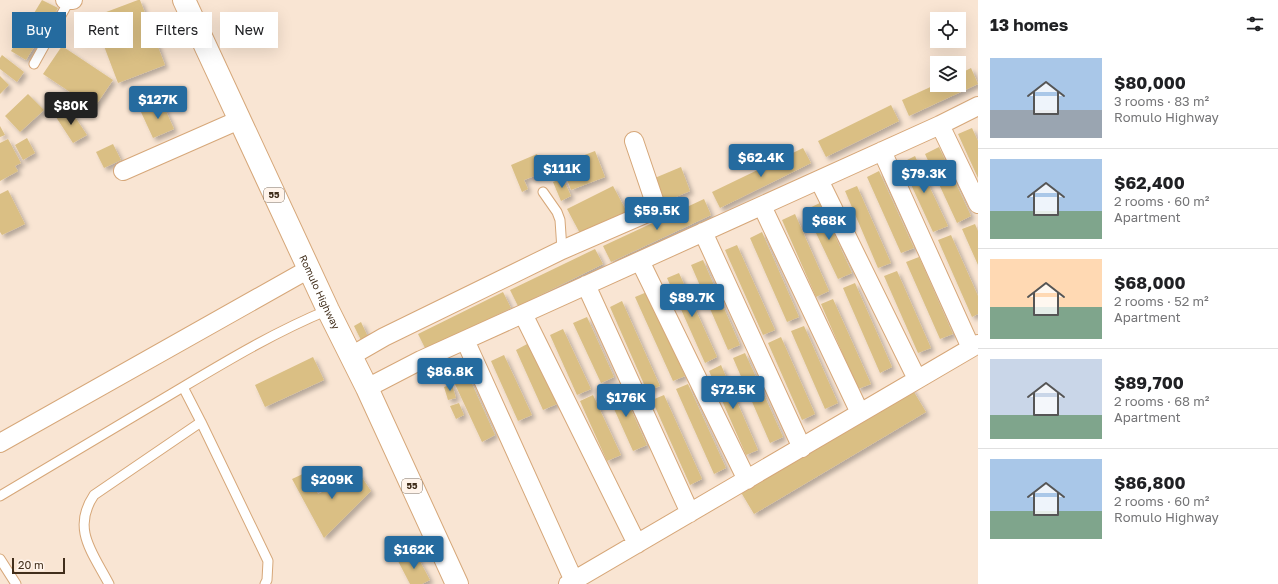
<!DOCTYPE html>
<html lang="en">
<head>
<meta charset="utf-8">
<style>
  :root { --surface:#fff; --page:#f6f6f6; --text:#202124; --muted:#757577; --line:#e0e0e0; --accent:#256b9f }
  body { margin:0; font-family:"Golos Text",sans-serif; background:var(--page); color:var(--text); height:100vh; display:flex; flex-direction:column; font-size:15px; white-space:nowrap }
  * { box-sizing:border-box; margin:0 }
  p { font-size:13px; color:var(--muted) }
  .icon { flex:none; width:22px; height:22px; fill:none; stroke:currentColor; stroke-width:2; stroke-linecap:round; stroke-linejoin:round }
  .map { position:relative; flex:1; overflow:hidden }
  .details { display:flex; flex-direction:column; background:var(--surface); width:300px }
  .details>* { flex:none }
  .top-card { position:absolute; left:12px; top:12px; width:380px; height:36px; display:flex; gap:8px }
  .tools { position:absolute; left:930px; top:12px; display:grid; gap:8px }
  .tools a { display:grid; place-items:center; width:36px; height:36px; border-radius:0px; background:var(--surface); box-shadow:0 4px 16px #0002; font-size:20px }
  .scale { position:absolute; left:12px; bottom:10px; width:53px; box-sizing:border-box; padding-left:4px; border:2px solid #412e1b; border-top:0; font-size:11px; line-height:14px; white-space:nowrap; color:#412e1b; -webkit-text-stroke:3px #fff4eb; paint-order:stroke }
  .price { position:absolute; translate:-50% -34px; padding:0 9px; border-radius:4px; background:var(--accent); color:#fff; font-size:13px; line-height:26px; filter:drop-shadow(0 1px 2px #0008) }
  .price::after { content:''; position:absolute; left:50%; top:24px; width:12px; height:9px; margin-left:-6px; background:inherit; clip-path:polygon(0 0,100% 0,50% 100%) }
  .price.on { background:#222; color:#fff }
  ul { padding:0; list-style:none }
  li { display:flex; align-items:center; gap:12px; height:100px; padding:0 12px }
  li+li { border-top:1px solid var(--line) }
  li span { display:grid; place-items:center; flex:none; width:112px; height:80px; border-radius:0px; color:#555 }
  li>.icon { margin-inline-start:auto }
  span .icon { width:48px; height:48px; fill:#fffc; stroke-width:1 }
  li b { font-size:17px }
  h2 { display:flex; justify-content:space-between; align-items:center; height:48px; padding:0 12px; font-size:17px }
  .tag { padding:0 14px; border-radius:0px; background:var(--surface); box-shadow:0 4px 16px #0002; font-size:14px; line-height:36px }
  .tag.on { background:var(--accent); color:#fff }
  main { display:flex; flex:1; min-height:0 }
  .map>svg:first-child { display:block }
  .building { fill:#dabf84; filter:url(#shadow) }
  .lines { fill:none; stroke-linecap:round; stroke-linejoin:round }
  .lane-casing { stroke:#d6a779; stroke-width:11 }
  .street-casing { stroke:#d6a779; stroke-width:20 }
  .highway-casing { stroke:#d6a779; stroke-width:24 }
  .lane { stroke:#fff; stroke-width:9 }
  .street { stroke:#fff; stroke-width:18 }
  .highway { stroke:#fff; stroke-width:22 }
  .labels { text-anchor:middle; stroke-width:3.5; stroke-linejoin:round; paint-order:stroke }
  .shield { fill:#fff4eb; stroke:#7a6959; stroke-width:1 }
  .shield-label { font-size:9px; font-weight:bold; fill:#412e1b }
  .street-label { font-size:10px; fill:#412e1b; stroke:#fff4eb }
</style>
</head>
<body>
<main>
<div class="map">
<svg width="978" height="584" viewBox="0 0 978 584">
  <defs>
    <filter id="shadow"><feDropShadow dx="3.5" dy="3.5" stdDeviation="2" flood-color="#0004"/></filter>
  </defs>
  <rect width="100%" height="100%" fill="#f9e5d3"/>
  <path class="building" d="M42,0L58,8L26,60L11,51Z
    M138,0H140L165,65L118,83L93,17Z
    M62,46L113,80L94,108L43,74Z
    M2,55L24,72L17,82L0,69V58Z
    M971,68L978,84L909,116L902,100L937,84V85H959V74Z
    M0,76L9,85L0,94Z
    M28,94L44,110L20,132L5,116Z
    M162,102L174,129L153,138L141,112Z
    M891,105L899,121L826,157L818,141Z
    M69,108L87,135L73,143L56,117Z
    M0,126L5,135L0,137Z
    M972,128L978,141V178L958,134Z
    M27,138L35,153L23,160L15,145Z
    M8,139L21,163L15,166L18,171L0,181V143Z
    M113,144L121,160L104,168L96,152Z
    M939,147L971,216L957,223L925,154Z
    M803,148L811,163L720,208L712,192Z
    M595,151L605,177L571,190L561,164Z
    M537,154L545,172L524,180L528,189L522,192L511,165Z
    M915,156L948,226L933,232L901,163Z
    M681,167L690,191L659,204L650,180Z
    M879,171L914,248L901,253L867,177Z
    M563,178L571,196L561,201L553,182Z
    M613,186L629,216L583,239L567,209Z
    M857,186L891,263L878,268L845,191Z
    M8,190L25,224L2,235L0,232V194Z
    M704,199L711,215L611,262L603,246Z
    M820,203L852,273L838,279L805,210Z
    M795,214L829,291L816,297L782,220Z
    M975,224L978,231V265L962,229Z
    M762,232L799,317L787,322L750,238Z
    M951,235L978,296V314L972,317L938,240Z
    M737,245L775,330L763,335L725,250Z
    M595,249L603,264L518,306L510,290Z
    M919,257L953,334L940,339L906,262Z
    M703,260L740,345L728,350L691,265Z
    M897,271L931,348L918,353L884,276Z
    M679,273L717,357L705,363L667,278Z
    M855,283L892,367L880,373L843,288Z
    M503,292L511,308L426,350L418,334Z
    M647,292L685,376L673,381L635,297Z
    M833,299L871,384L858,389L821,304Z
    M622,301L660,386L647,391L610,307Z
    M587,317L614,377L601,383L573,323Z
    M361,322L368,337L361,340L354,326Z
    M804,326L838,403L825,409L791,331Z
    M563,329L591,389L577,395L550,335Z
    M781,337L815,414L802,420L768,343Z
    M529,343L557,404L543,410L516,350Z
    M745,353L783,437L770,443L733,358Z
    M504,355L532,415L518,421L491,361Z
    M313,357L324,380L265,407L255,385Z
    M721,365L758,450L746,455L709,371Z
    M468,375L495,435L482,442L454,382Z
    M452,384L456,398L448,400L444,387Z
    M688,384L726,468L714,474L676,389Z
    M620,385L647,445L633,451L606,391Z
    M911,387L926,412L754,514L739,489Z
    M593,395L621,455L607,461L580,401Z
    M664,395L702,479L690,485L652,400Z
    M459,403L464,415L456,419L450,406Z
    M307,472L318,494L359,473L371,491L324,538L292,479Z
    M415,552L430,580L422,584H410L398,561Z"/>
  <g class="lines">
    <g class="lane-casing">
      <path id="lane" d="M34,64L69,1
        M543,192L557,212L560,220L562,250
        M201,422L268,561L267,580L265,584
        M0,496L183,387
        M0,559L16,584
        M109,584C93,553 71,529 94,495L201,422L183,387C230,359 277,331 328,310"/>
    </g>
    <g class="street-casing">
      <path id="street" d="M65,0H73
        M940,125L978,204
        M882,151L971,348
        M123,171L239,120
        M819,180L917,379
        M762,206L860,413
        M703,232L802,448
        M640,261L747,480
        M586,285L690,513
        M523,314L637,544
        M465,340L574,581
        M351,356L384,337L562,250L654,210L655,203L634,141
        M367,388L421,360L940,125L978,106
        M0,443L309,269
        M568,584L978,344"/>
    </g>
    <g class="highway-casing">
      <g id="highway">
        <path id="s1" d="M184,0L328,310L367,388L457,584"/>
      </g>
    </g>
    <use href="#lane" class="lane"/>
    <use href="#street" class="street"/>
    <use href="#highway" class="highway"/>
  </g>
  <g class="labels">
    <g class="shield">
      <rect x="264" y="188" width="20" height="14" rx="3"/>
      <rect x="402" y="479" width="20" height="14" rx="3"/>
    </g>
    <g class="shield-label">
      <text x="274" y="198">55</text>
      <text x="412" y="489">55</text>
    </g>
    <g class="street-label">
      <text dy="4" stroke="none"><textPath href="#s1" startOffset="322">Romulo Highway</textPath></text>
    </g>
  </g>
</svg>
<div class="tools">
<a><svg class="icon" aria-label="locate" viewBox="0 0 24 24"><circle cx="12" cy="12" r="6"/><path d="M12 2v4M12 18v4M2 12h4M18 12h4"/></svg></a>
<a><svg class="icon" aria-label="layers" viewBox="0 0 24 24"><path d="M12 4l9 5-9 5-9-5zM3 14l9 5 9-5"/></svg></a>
</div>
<div class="scale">20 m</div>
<b class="price" style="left:158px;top:120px">$127K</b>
<b class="price on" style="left:71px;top:126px">$80K</b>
<b class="price" style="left:761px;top:178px">$62.4K</b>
<b class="price" style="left:562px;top:189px">$111K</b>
<b class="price" style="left:924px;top:194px">$79.3K</b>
<b class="price" style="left:657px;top:231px">$59.5K</b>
<b class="price" style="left:829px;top:241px">$68K</b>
<b class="price" style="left:692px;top:318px">$89.7K</b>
<b class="price" style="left:450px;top:392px">$86.8K</b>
<b class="price" style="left:733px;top:410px">$72.5K</b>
<b class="price" style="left:626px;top:418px">$176K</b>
<b class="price" style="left:332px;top:500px">$209K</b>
<b class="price" style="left:414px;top:570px">$162K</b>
<div class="top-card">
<a class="tag on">Buy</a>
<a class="tag">Rent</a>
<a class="tag">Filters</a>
<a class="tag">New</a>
</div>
</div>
<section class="details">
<h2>13 homes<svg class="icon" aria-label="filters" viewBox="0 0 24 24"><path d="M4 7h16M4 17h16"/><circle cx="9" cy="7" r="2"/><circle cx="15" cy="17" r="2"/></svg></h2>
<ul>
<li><span style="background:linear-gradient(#a9c7e8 65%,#9aa5b1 0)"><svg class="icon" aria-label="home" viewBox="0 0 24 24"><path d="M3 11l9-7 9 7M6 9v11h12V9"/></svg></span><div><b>$80,000</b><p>3 rooms · 83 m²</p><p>Romulo Highway</p></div></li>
<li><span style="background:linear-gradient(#a9c7e8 65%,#7fa58c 0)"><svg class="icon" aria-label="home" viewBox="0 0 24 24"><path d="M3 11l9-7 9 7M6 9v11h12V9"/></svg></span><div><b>$62,400</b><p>2 rooms · 60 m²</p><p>Apartment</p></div></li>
<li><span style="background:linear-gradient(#ffd9b3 60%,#7fa58c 0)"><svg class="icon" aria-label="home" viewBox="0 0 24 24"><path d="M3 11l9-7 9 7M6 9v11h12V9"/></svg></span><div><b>$68,000</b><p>2 rooms · 52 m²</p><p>Apartment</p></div></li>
<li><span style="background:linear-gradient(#c9d6e8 70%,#7fa58c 0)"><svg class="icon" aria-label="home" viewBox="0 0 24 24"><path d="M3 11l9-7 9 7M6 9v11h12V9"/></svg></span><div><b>$89,700</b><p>2 rooms · 68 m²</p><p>Apartment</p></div></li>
<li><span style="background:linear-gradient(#a9c7e8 65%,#7fa58c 0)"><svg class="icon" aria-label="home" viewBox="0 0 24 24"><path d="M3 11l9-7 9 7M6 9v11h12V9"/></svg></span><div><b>$86,800</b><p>2 rooms · 60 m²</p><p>Romulo Highway</p></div></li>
</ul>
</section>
</main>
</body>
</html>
